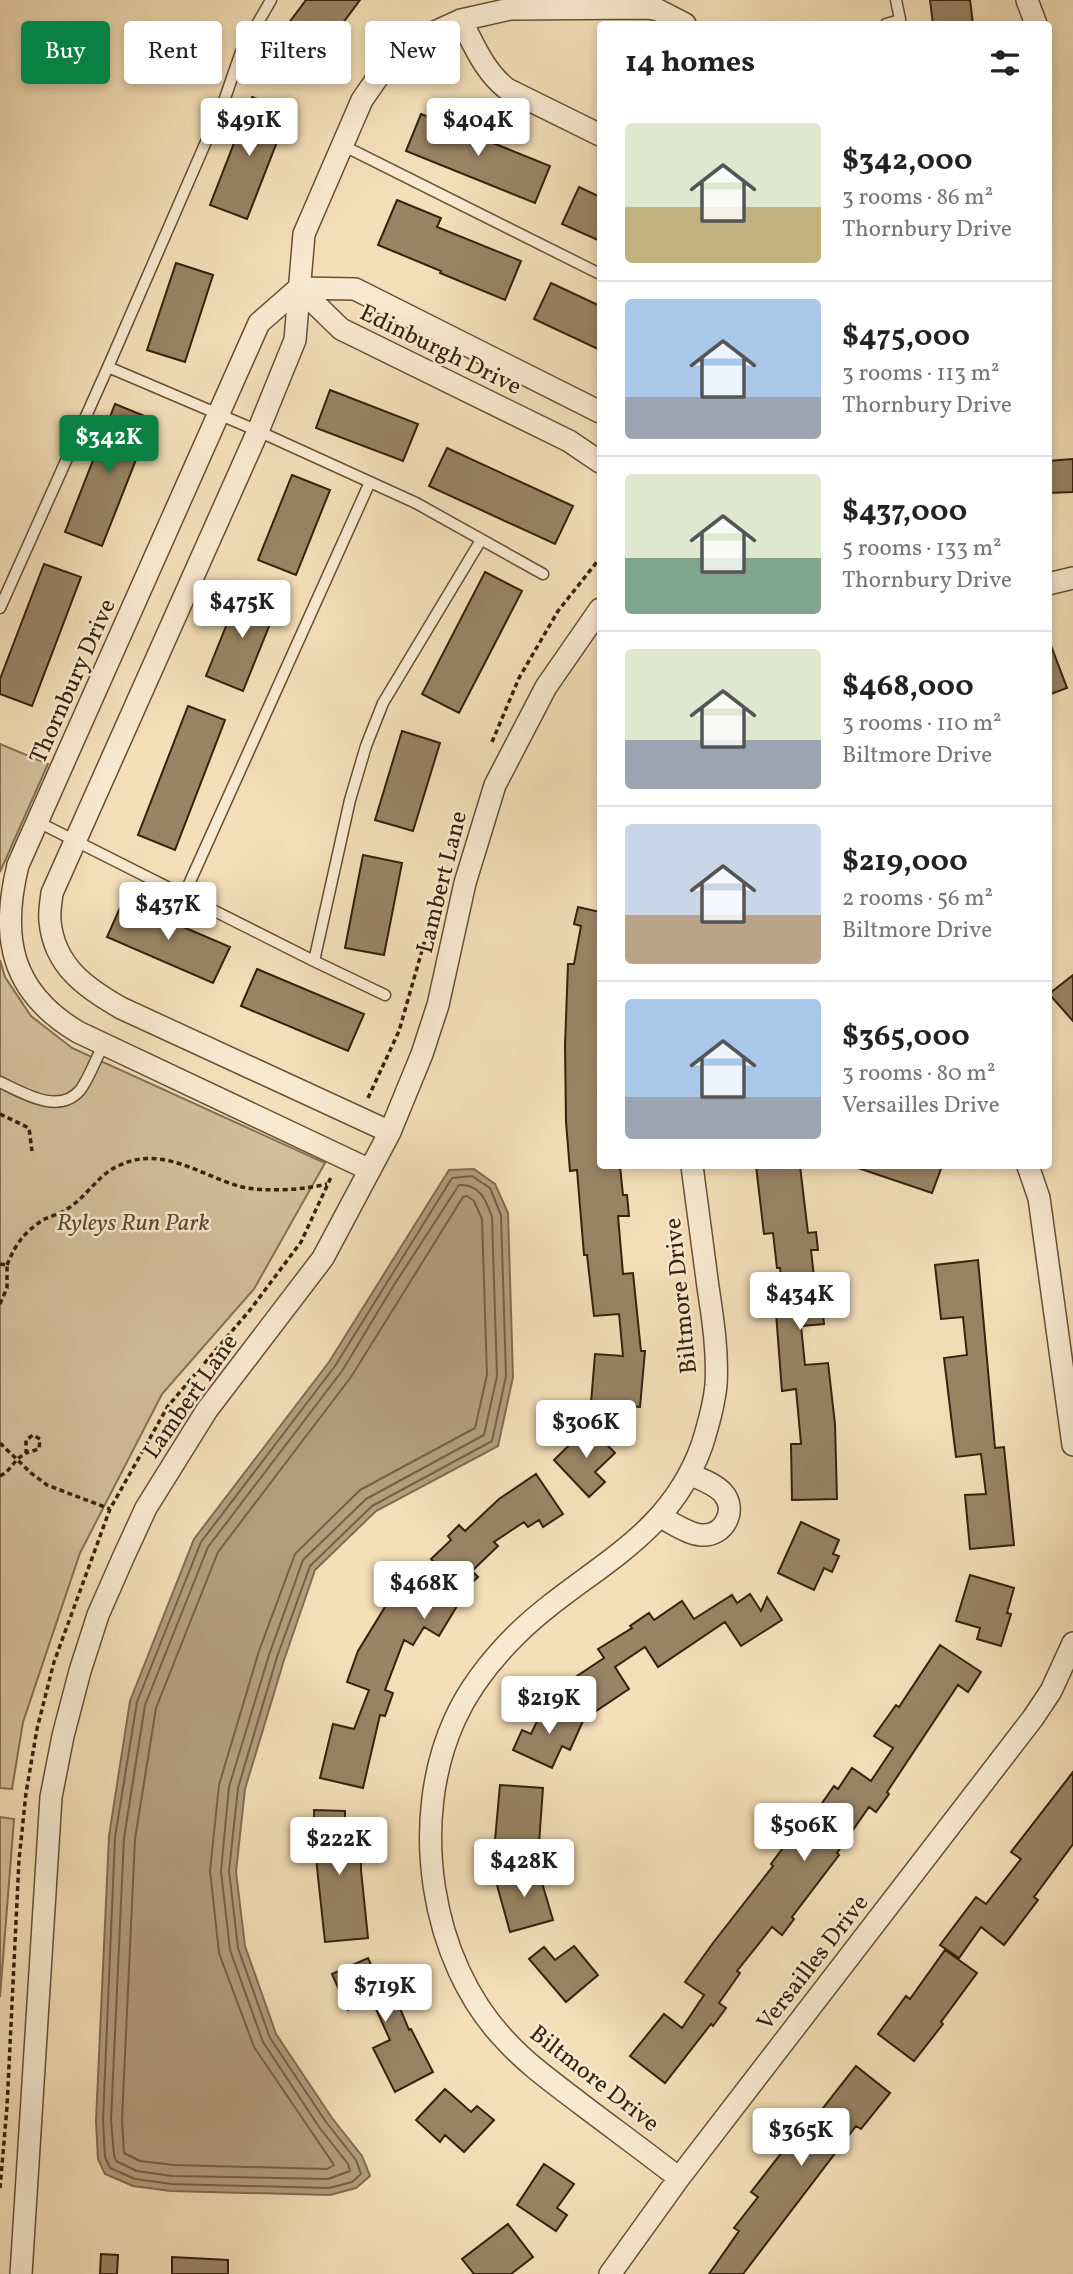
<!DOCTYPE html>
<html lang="en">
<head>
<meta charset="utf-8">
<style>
  :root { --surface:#fff; --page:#f2f2f2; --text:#222; --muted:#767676; --line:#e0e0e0; --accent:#0b8043 }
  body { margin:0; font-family:Vollkorn,serif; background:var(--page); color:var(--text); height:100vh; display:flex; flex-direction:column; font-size:26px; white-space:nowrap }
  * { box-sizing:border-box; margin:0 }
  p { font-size:23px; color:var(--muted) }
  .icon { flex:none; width:38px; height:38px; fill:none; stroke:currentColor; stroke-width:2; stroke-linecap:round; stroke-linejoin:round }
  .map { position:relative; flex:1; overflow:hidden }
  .panel { position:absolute; left:597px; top:21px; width:455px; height:1148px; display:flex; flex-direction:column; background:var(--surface); border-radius:7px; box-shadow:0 4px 10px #0003 }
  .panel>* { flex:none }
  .banner { position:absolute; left:21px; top:21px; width:471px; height:63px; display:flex; gap:14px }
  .price { position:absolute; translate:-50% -60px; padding:0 16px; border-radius:7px; background:#fff; color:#222; font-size:23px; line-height:46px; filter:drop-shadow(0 2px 4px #0008) }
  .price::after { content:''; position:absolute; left:50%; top:42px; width:21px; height:16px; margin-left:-10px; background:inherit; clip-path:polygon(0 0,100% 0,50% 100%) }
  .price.current { background:var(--accent); color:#fff }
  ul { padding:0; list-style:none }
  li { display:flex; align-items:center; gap:21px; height:175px; padding:0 28px }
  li+li { border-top:2px solid var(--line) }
  li span { display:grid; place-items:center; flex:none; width:196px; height:140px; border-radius:7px; color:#555 }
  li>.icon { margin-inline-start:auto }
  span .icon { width:84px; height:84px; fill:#fffc; stroke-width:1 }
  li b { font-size:30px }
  h2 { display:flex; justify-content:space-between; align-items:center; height:84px; padding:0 28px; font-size:30px }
  .pill { padding:0 24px; border-radius:7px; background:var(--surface); box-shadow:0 4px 10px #0003; font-size:24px; line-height:63px }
  .pill.current { background:var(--accent); color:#fff }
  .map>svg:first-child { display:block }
  .green { fill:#d4bf9b; stroke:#867054; stroke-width:2 }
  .water { fill:#b49e7e; stroke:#826c50; stroke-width:2 }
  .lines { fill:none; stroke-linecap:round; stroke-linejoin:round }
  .shore { stroke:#766045; stroke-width:2 }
  .building { fill:#998465; stroke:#37210c; stroke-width:2 }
  .lane-casing { stroke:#665037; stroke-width:13 }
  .street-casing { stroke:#665037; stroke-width:24 }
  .path { stroke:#37210c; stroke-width:3.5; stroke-dasharray:5 3.5; stroke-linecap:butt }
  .lane { stroke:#f8ead1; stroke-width:10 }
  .street { stroke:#f8ead1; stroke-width:21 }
  .labels { text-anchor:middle; stroke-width:5; stroke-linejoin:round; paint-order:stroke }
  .street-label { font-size:24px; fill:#37210c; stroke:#f8ead1 }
  .park-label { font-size:24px; font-style:italic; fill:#5e4830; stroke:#f8ead1 }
</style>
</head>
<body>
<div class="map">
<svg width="1073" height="2274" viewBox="0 0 1073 2274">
  <rect width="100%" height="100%" fill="#f4dfb8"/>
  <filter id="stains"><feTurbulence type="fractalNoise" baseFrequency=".00286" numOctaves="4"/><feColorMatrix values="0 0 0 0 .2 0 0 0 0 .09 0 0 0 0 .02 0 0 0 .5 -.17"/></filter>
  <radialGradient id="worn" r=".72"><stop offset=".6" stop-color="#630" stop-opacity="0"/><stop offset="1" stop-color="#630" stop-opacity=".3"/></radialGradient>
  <path class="green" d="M0,744L48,764L0,872Z
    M0,960L5,977L31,1016L72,1048L325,1163L254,1289L162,1394L80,1553L23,1722L12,1789L0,1788Z
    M0,1817L14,1819L0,1997Z"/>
  <path class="water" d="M474,1169L495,1184L508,1213L513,1377L498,1446L376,1511L315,1570L284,1660L245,1789L236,1872L245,1946L276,2034L332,2118L362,2156L370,2176L356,2188L330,2195L171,2191L133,2186L105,2174L98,2159L96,2121L109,1836L130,1701L194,1539L329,1362L449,1170Z"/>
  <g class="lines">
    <path class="shore" d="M472,1176L490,1188L501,1215L506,1376L492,1441L372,1506L310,1566L277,1657L238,1788L229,1871L238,1948L270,2038L326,2122L356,2160L361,2174L352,2182L329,2188L172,2184L135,2179L110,2168L105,2157L103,2120L115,1837L137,1702L201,1542L335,1366L452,1178Z
      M459,1185C480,1184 486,1200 492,1217L497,1376L484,1435L366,1499L303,1560L269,1655L229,1787L221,1871L230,1950L263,2042L319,2127L348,2164L350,2171L328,2179L172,2176L137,2171L116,2161L114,2155L111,2120L124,1838L145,1705L208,1547L342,1371L394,1285Z
      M467,1196L474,1201L482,1219L487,1375L475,1428L360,1490L295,1554L259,1651L219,1785L210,1871L219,1953L254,2047L334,2165L327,2169L174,2165L140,2161L124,2153L122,2120L135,1839L156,1708L218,1552L351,1377L463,1197Z"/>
  </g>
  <path class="building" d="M306,0H360L302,78L267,52Z
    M930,0H970L973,24H933Z
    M252,97L289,111L247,219L210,205Z
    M421,114L550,166L535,203L406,151Z
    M579,187L600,197V241L562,224Z
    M397,200L441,218L437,227L521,261L505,300L440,273L441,271L378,245Z
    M176,263L213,275L185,362L147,350Z
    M551,283L600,306V350L534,319Z
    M330,390L418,424L403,461L316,428Z
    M115,404L152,419L102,546L65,532Z
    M447,448L573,506L555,544L429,486Z
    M1073,459V492L1048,493V461Z
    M292,475L330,490L296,575L258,560Z
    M44,564L81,577L32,706L0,694V679Z
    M485,572L522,591L459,713L422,694Z
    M241,589L278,604L243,691L206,676Z
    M1048,643H1050L1067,688L1048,695Z
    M188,706L225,720L175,850L138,835Z
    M402,731L440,743L413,831L375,820Z
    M363,855L402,863L384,955L345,948Z
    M123,901L230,947L213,983L107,937Z
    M578,907L600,912V1166H620L623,1195H627L629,1216H618L623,1274L633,1273L641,1351H645L640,1407L591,1403L595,1354L623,1356L619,1314L594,1316L587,1255H584L577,1170L570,1171L566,1122L565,1045L568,964H574L581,926L574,924Z
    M257,969L364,1014L348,1051L241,1006Z
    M1073,975V1021L1049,994Z
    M756,1166H800L808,1233L816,1232L818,1250H811L815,1286L820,1285L824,1324L801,1326L805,1365L828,1363L835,1424L837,1499L792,1500L791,1444H801L796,1389L782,1391L776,1313L784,1312L780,1268H777L773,1233L764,1234Z
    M858,1166H942L932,1193L858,1168Z
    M978,1260L995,1448L1004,1447L1014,1545L970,1549L965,1495L986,1494L981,1454L956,1457L944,1358L967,1355L963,1317L941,1319L935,1265Z
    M589,1426L615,1453L595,1472L605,1482L589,1497L554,1460Z
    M536,1474L563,1514L543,1527L539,1520L528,1527L524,1522L494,1542L498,1546L472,1571L478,1577L451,1602L457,1606L439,1636L424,1627L413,1645L404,1640L385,1690L393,1693L385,1716L380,1715L363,1788L320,1778L333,1724L354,1729L369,1690L347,1682L358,1651L401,1581L431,1600L446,1575L431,1559L451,1540L448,1536L459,1525L465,1531L499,1499Z
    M801,1522L839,1540L833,1554L839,1556L832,1572L824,1568L814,1590L778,1573Z
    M970,1575L1014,1588L1007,1613L1011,1614L1001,1646L977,1639L980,1628L956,1621Z
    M750,1594L761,1611L767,1597L782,1620L741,1646L725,1622L658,1667L645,1647L615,1667L629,1689L596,1711L574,1678L604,1658L598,1649L632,1628L630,1626L649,1613L654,1620L682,1601L694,1619L732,1595L737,1603Z
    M940,1645L981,1672L968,1692L958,1685L887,1792L889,1794L876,1812L869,1807L837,1853L839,1855L792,1917L794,1919L782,1935L772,1927L737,1971L740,1973L719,2003L726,2008L713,2026L711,2024L665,2083L630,2056L664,2014L682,2028L704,1995L685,1982L713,1943L773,1866L771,1864L800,1825L804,1829L834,1786L838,1789L852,1768L871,1781L893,1748L874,1736L896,1705L899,1707Z
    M545,1704L583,1721L570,1750L562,1746L552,1768L513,1750L522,1730L531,1734Z
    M1073,1772V1844L1034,1897L1038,1900L1004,1945L981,1927L959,1958L940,1945L976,1897L986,1904L1021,1859L1011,1852Z
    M500,1785L543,1788L539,1843L495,1840Z
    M314,1810L345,1811V1825H352V1836H361V1870L368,1938L325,1942L316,1858H314Z
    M537,1866L553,1920L510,1932L495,1878Z
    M574,1946L598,1975L566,2002L529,1959L544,1947L555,1960Z
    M945,1950L977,1973L941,2022L943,2024L914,2061L878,2034L906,1996L910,1999Z
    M368,1958L378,1981L387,1977L409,2030L411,2029L433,2072L395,2092L373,2048L390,2040L372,2000L348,2010L332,1974Z
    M856,2066L890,2093L861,2129L856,2126L743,2274H709L739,2231L734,2228L758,2197L751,2192L808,2119L812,2122Z
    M445,2089L471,2112L477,2106L494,2120L464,2152L445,2135L440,2142L416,2120Z
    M544,2164L574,2184L557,2208L567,2215L556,2231L517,2205Z
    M508,2224L533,2257L511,2274H474L462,2259Z
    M101,2254L118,2255L117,2274H100Z
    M172,2257L228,2260V2274H172Z"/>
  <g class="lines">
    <g class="lane-casing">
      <path id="lane" d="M896,0L901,24
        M886,24L900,20
        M342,145L600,274
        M108,367L258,431L416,503L543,574
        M0,608L108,367L225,98L241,52L271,0
        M38,822L314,961L385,995
        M184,895L370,482
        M314,961L350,800L366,746L383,703L481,540
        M0,1082C23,1093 60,1116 81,1089C90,1076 96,1058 104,1044"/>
    </g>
    <g class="street-casing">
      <path id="street" d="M1027,0L1036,24
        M461,20C474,45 484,71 507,89L600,135
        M299,288L259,323L18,865C0,938 11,992 78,1032L370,1170
        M299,288L341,329L569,441L600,462
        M299,288L355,289L600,412
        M1048,584L1073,578
        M390,1132L121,1008C86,988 54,966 50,921C49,912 51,902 52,893L258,431L295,340L304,234L362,100L380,74L400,53L424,37L461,20L510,9L648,8L658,10L685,24
        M1028,1166L1039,1198L1073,1445
        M660,1517C673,1523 688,1534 701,1535C724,1537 738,1510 723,1493C714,1483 700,1479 689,1474
        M679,2178C647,2153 614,2129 581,2104C555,2084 528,2065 506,2041C429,1961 409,1819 455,1719C469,1688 492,1659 516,1635C583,1569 667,1543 702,1445C708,1426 714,1405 716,1385C718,1353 713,1319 708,1287C703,1247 697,1206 692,1166
        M21,2274L51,1797L63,1736L80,1671L98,1615L123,1558L146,1508L207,1410L323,1258L390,1132L422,1054L438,1005L465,883L495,785L546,687L600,609
        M610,2274L679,2178L1033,1718L1051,1691L1073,1643"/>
    </g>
    <path class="path" d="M492,742L519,678L558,611L600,558
      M368,1098L399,1031L443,877
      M0,1114L29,1128L32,1151
      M0,1264L7,1265V1288L0,1304
      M7,1265C15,1245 24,1232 43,1220C50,1216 60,1214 67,1209C87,1197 98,1174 120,1165C163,1145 201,1176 242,1187C265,1192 304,1190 327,1184
      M0,1443L31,1473L47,1485L110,1509
      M0,1476C11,1471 13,1460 26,1453V1440L33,1435L40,1439L39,1449L26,1453
      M0,2188L7,2107L19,1860L26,1793L37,1729L54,1662L110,1509L168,1406L250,1310L301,1242L332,1175"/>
    <use href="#lane" class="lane"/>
    <use href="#street" class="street"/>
  </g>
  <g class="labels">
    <g class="street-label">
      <text transform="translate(441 349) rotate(26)" y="8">Edinburgh Drive</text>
      <text transform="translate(72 681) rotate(-66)" y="8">Thornbury Drive</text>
      <text transform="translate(441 882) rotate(-76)" y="8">Lambert Lane</text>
      <text transform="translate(680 1296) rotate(-96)" y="8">Biltmore Drive</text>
      <text transform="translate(190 1396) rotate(-55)" y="8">Lambert Lane</text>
      <text transform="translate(812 1962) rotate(-52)" y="8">Versailles Drive</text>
      <text transform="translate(595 2078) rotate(38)" y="8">Biltmore Drive</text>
    </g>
    <g class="park-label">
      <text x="133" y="1230">Ryleys Run Park</text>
    </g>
  </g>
  <rect width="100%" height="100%" filter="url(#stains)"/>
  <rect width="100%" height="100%" fill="url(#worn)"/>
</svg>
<b class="price" style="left:249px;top:158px">$491K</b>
<b class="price" style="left:478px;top:158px">$404K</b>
<b class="price current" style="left:109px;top:475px">$342K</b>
<b class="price" style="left:242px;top:640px">$475K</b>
<b class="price" style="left:168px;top:942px">$437K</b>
<b class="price" style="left:800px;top:1332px">$434K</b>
<b class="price" style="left:586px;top:1460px">$306K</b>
<b class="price" style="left:424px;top:1621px">$468K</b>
<b class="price" style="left:549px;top:1736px">$219K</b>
<b class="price" style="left:804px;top:1863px">$506K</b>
<b class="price" style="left:339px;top:1877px">$222K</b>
<b class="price" style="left:524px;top:1899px">$428K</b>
<b class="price" style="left:385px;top:2024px">$719K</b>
<b class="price" style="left:801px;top:2168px">$365K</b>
<div class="banner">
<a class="pill current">Buy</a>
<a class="pill">Rent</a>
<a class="pill">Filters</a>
<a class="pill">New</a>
</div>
<section class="panel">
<h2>14 homes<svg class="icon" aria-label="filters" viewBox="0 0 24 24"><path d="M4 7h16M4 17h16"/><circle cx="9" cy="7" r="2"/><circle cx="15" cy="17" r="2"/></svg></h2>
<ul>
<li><span style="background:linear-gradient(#dfe7d0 60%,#c2b280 0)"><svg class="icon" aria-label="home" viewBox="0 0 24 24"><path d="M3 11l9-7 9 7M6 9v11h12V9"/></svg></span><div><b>$342,000</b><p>3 rooms · 86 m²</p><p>Thornbury Drive</p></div></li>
<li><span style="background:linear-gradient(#a9c7e8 70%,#9aa5b1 0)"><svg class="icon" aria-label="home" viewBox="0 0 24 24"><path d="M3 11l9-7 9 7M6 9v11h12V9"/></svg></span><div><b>$475,000</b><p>3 rooms · 113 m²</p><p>Thornbury Drive</p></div></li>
<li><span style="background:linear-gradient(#dfe7d0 60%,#7fa58c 0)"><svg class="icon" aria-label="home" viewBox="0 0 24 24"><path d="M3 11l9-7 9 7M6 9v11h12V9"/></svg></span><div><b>$437,000</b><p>5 rooms · 133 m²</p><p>Thornbury Drive</p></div></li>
<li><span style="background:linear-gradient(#dfe7d0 65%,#9aa5b1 0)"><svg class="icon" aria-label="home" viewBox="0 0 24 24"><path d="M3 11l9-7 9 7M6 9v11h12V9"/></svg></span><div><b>$468,000</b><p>3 rooms · 110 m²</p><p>Biltmore Drive</p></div></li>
<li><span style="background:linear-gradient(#c9d6e8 65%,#b9a48a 0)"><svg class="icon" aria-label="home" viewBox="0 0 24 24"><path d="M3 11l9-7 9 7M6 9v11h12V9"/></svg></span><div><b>$219,000</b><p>2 rooms · 56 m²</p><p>Biltmore Drive</p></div></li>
<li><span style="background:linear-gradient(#a9c7e8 70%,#9aa5b1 0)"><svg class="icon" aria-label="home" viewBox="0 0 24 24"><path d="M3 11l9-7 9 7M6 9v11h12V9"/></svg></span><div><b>$365,000</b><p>3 rooms · 80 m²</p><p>Versailles Drive</p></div></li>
</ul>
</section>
</div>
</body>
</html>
